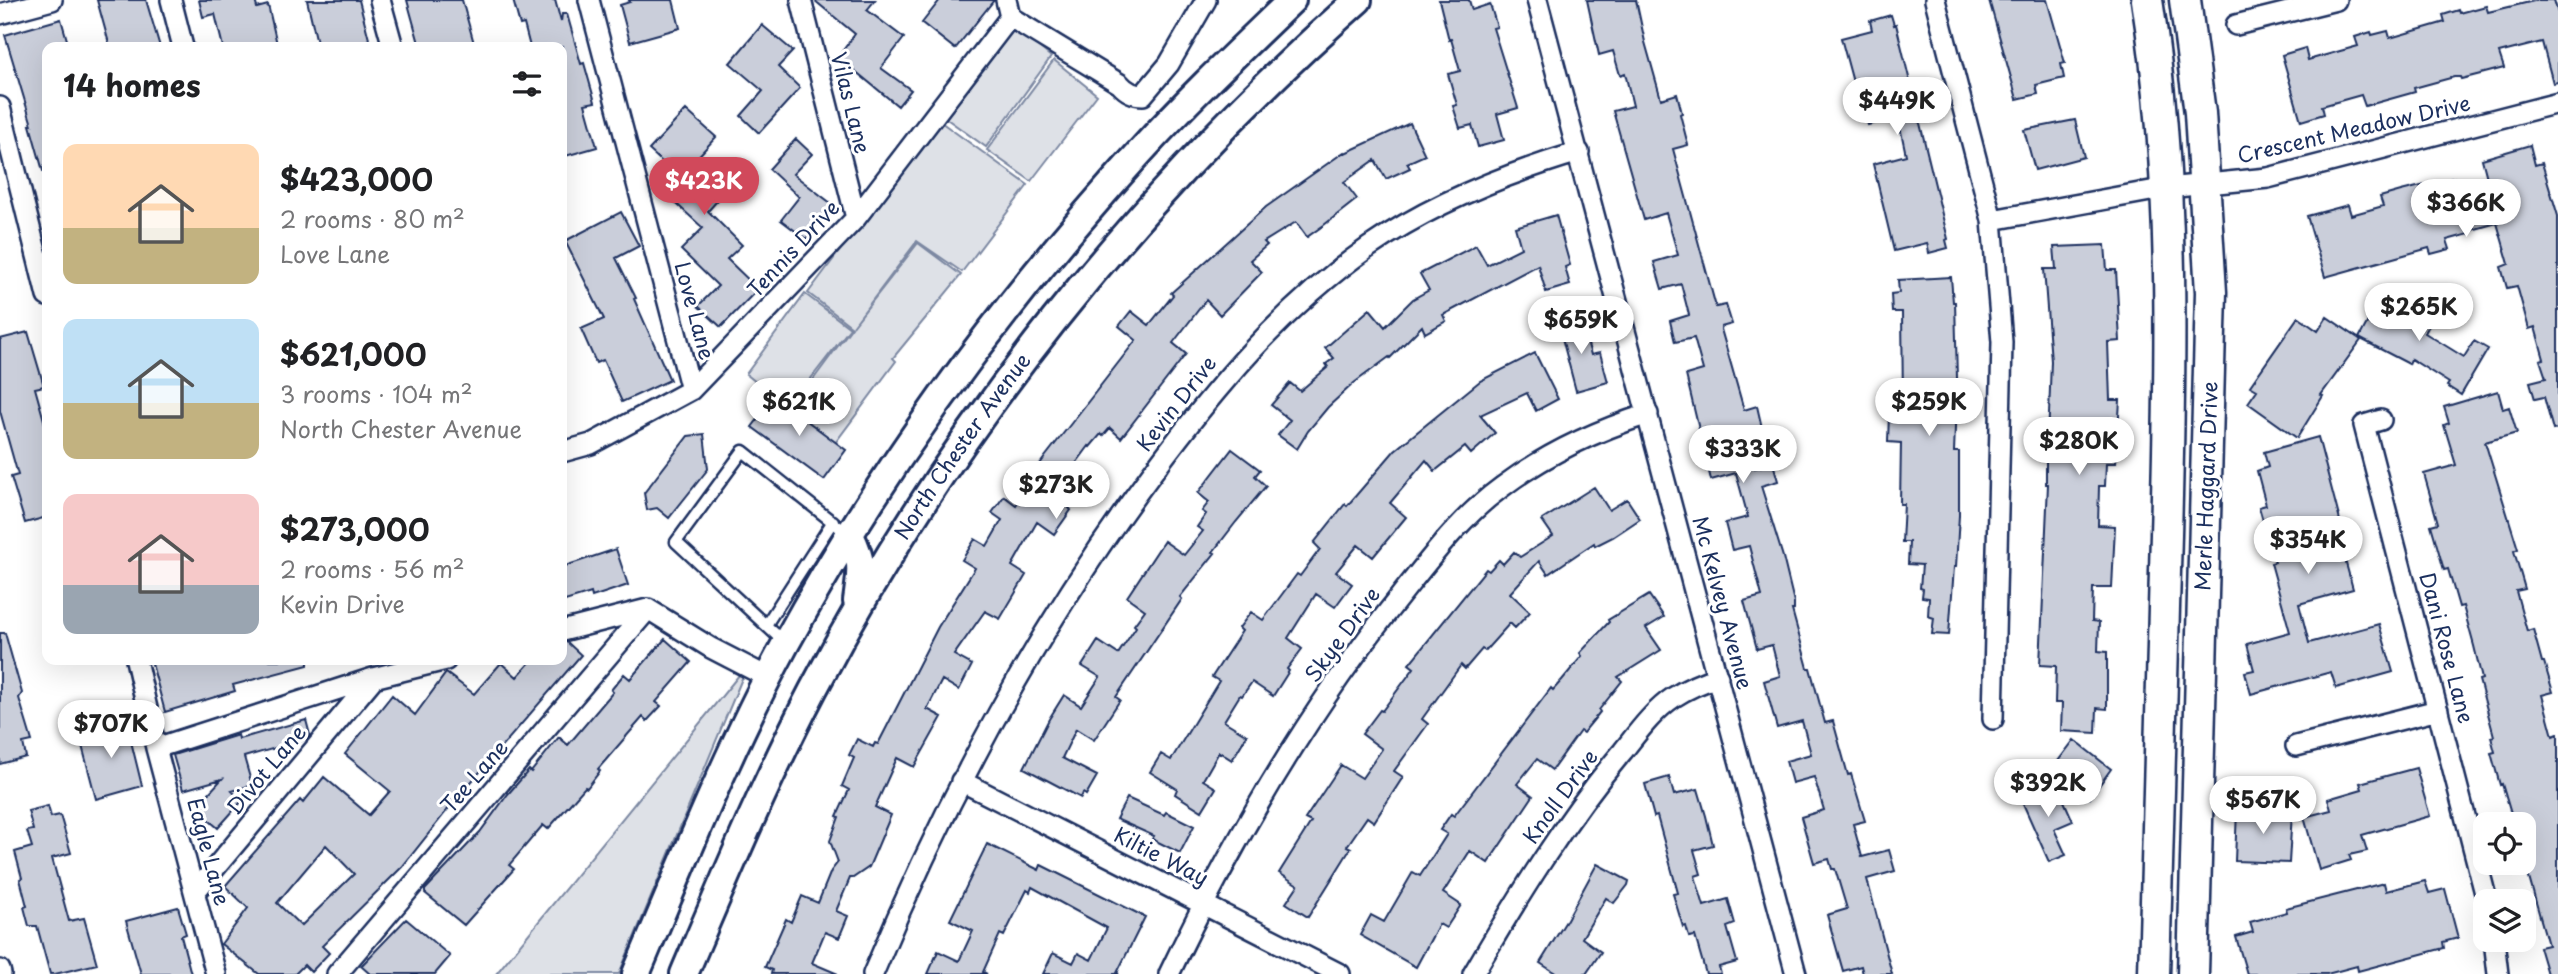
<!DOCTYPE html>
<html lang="en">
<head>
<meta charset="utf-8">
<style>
  :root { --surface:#fff; --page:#f2f2f2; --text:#202124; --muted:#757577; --accent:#d1495b }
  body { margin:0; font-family:"Playpen Sans",sans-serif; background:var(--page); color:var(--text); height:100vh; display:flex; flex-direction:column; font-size:26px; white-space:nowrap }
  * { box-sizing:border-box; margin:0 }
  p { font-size:23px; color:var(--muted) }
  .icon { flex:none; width:38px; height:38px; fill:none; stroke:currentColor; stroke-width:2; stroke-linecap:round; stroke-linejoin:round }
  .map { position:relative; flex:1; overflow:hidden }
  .panel { position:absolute; left:42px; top:42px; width:525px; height:623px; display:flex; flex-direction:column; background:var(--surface); border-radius:14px; box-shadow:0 7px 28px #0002 }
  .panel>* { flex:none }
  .fabs { position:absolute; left:2473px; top:812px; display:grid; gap:14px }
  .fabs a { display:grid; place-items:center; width:63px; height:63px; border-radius:14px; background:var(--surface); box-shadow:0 7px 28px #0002; font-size:35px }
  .price { position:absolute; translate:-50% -60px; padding:0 16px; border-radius:24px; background:#fff; color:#222; font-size:23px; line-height:46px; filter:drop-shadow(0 2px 4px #0008) }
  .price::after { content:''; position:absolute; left:50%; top:42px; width:21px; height:16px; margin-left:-10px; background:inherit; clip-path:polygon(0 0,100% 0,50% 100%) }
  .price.selected { background:var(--accent); color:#fff }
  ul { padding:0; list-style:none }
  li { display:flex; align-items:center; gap:21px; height:175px; padding:0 21px }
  li span { display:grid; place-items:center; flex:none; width:196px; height:140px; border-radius:14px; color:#555 }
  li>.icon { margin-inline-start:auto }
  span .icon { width:84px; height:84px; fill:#fffc; stroke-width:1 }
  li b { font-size:30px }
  h2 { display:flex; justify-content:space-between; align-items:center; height:84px; padding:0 21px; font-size:30px }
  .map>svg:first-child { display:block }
  .green { fill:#dee1e7; stroke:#7c88a2; stroke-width:2 }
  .building { fill:#caceda; stroke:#1b2f5e; stroke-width:2; fill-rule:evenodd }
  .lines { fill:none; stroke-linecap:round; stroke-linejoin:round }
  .lane-casing { stroke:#1b2f5e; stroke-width:15 }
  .street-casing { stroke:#1b2f5e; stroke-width:24 }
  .secondary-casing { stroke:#1b2f5e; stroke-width:32 }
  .primary-casing { stroke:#1b2f5e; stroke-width:35 }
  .lane { stroke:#fff; stroke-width:10 }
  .street { stroke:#fff; stroke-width:19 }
  .secondary { stroke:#fff; stroke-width:26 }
  .primary { stroke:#fff; stroke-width:30 }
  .labels { text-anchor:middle; stroke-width:6; stroke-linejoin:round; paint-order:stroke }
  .street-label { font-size:21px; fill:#1b2f5e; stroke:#fff }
</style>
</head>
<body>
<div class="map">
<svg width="2558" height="974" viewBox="0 0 2558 974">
  <rect width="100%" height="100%" fill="#fff"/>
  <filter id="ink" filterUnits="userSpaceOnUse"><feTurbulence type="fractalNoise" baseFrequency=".0143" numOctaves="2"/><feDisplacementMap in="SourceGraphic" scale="14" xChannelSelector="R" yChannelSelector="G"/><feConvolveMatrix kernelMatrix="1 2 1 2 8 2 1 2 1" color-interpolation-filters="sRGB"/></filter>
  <g filter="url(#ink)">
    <path class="green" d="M1012,25L1051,57L986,147L940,114Z
      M1054,60L1097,95L1031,181L987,150Z
      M938,120L1028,185L962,272L917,241L853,326L918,243L961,275L893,358L896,361L835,443L790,411L852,327L808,293Z
      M805,294L850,328L788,408L746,374Z
      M748,664L619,974H496Z"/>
    <path class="building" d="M97,0H146L160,47H110Z
      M199,0H255L257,8L268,5L277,44L265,47H223L215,14L203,17Z
      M307,0H359L371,47H318Z
      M407,0H462L475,47H420Z
      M513,0H555L561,22L562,14H567L581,64L584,63L595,102L585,104L597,147L562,157V47H530L524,24L520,25Z
      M629,0H673L680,28L630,42L620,5L630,2Z
      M814,0H875L867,10L904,38L881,68L911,90L898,106L838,57L855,34Z
      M940,0H994L955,49L922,23Z
      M1439,0H1469L1472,10L1490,4L1497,27L1493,28L1518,108L1497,114L1504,140L1478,147L1472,125L1460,128L1453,106L1457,105L1448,74L1460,71L1451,39L1449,40Z
      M1587,0H1636L1645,42L1661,99L1677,94L1682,113L1680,114L1688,145L1673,149L1716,307L1726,305L1732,324L1721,327V329L1744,410L1757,406L1762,428L1747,432L1745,435L1755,468L1773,463L1778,481L1761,486L1783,557L1794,602V610H1792L1808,668H1810L1825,723L1833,721L1848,775L1851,774L1865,821L1853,824L1862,857L1889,850L1895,871L1867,879L1892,974H1863L1861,966L1843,971L1827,915L1847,909L1835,869H1832L1829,859L1814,863L1801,817L1824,810L1814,777L1792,783L1786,761L1811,754L1802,721L1777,728L1764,681L1780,676L1772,645L1757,649L1744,601L1762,596L1749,546L1732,550L1725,523L1748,517L1736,473L1711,480L1686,375L1703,370L1694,338L1675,342L1670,321L1689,315L1681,284L1662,289L1654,262L1678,255L1666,213L1644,220L1613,111L1633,106L1625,73L1620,75L1613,51L1599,55Z
      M1989,0H2047L2065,63L2061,64L2064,78L2036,85L2038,94L2017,99Z
      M2538,0H2554L2558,13V82L2553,83L2542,42L2499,53L2504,68L2461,79L2460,77H2454L2414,88L2415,92L2365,106L2361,95L2322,106L2324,114L2301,121L2282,55L2305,48L2308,60L2358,46L2355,37L2371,32L2372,35L2388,31L2390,38L2445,22L2443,15L2459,10L2460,13L2486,6L2488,12Z
      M1891,15L1894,25L1896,24L1948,239L1946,240L1948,248L1929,253L1927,243L1894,251L1873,164L1906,155L1898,117L1868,125L1864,111L1861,112L1841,38L1872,30L1870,21Z
      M61,19L69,47H47V171H43L30,125H32L5,35Z
      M762,25L793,51L778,67L800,88L759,133L741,116L763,91L730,63Z
      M686,110L716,137L694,161L726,191L708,211L742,245L727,259L758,289L721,327L698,306L718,286L681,250L703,228L670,198L684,182L649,150Z
      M2075,120L2084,157L2035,170L2024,130Z
      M1410,123L1425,155L1407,163L1410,168L1386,179L1375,160L1344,182L1357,199L1324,225L1307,237L1296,222L1264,242L1267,245L1250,260L1262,272L1220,315L1206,300L1173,343L1186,354L1121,438L1110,428L1103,436L1101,434L1090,447L1089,446L1069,473L1085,484L1069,508L1071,510L1054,534L1037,522L1012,566L1026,575L1000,619L985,611L954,655L972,665L959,690L942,680L927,709L942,717L914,767L897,758L875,807L891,815L869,867L853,878H850L836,911L848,916L839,938L825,932L812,963L838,974H771L772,970L765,967L786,919L791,922L802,896L818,903L831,871L838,862L830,841L839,817L837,816L849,790L842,786L854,758L849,755L857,739L873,747L875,743L878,744L938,627L975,568L962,560L975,539L987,546L1002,520L992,513L1004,496L1016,505L1036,476L1033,474L1045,457L1136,340L1119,326L1131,311L1149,325L1173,295L1171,293L1266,207L1344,152L1345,153Z
      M796,139L812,154L793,174L832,204L806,239L781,220L799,197L769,169Z
      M2530,145L2535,165L2542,163L2558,216V429L2553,430L2544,397L2535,399L2530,382L2546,378L2540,360L2544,359L2535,327L2529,329L2517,286L2507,288L2501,267L2509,264L2497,223L2468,231L2469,234L2447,240L2450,249L2431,254L2429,248L2325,277L2307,216L2348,205L2351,215L2383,206L2380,197L2401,191L2454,178L2456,187L2487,178L2482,159Z
      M621,212L639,246L616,258L636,298L634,299L670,380L622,402L603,360L596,363L581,329L604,319L565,241Z
      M1556,215L1570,265L1565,267L1570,285L1546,292L1538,265L1443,315L1446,321L1425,333L1422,326L1390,358L1389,357L1354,383L1328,407L1308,431L1297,449L1278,435L1290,420L1271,405L1290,383L1300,391L1328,367L1326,364L1334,358L1325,348L1370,309L1385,327L1413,299L1429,290L1420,274L1476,245L1487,265L1521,248L1515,227Z
      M2105,245L2107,270H2116L2120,341L2108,342L2110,400H2120L2116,463H2106L2105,486H2099L2098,525L2115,526L2112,588H2093L2092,621L2099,622L2098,651L2107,652V709L2097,708L2096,733L2061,731L2062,703H2055L2056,666L2040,665L2048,484H2046V441H2048L2051,361L2044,269H2056L2054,247Z
      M1951,277L1953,302H1955L1957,378L1954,452H1959V515L1956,567H1954L1949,635L1932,634L1934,618L1928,616L1929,598L1922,597L1923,589L1920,588L1922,565L1908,564L1909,542H1902L1904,504H1900L1901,443L1888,442L1889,414L1896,415L1897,401H1903L1902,312H1892L1891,294L1899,293L1898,280Z
      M2383,293L2432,320L2425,333L2464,357L2474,341L2488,349L2461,395L2447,386L2449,383L2411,359L2409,364L2359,338Z
      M1580,316L1591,355L1600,353L1608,382L1576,391L1558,323Z
      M2298,317L2318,331L2327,317L2361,340L2321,395L2323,396L2297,438L2248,403L2257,390L2250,386Z
      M28,332L44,386L35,388L47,431V517L25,523L11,477L18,475L0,411V339Z
      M1535,353L1558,399L1536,411L1527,393L1480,415L1495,433L1471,454L1465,447L1435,471L1426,460L1390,503L1406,517L1373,557L1358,545L1336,572L1352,584L1335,607L1316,594L1288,638L1302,649L1287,669L1289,671L1273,696L1252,682L1242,696L1240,695L1224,721L1247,735L1232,760L1219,752L1203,780L1216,788L1202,811L1175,794L1177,789L1150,772L1161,754L1171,760L1219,681L1212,677L1242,631L1239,628L1251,612L1263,620L1297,574L1300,576L1320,549L1314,543L1345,504L1347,506L1395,450L1480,381Z
      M2498,391L2503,409L2509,407L2517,433L2485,442L2518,549L2514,551L2525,589L2516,591L2527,631L2533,629L2542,662H2544L2553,692L2542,695L2553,736L2558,734V974H2547L2539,947L2548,945L2524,860V824H2514L2502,784L2500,785L2491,753L2495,752L2491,737L2494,736L2479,680L2482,679L2474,646L2463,606L2459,607L2448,569L2444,570L2431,525L2438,523L2424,474L2456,465L2444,425L2449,423L2444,407Z
      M775,397L846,450L824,480L752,427Z
      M704,434L708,469L669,518L657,508L647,510L644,493L688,436Z
      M2318,437L2344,536L2339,538L2353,589L2299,604L2309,643L2379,624L2393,672L2336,688L2331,672L2251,694L2245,672L2254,670L2247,644L2290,632L2271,563L2275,562L2259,507L2266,505L2257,471L2268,467L2264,452Z
      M1232,449L1260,470L1255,476L1266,486L1236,522L1213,552L1215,553L1180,597L1182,599L1116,697L1120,700L1094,740L1076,729L1062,758L1097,776L1086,795L1083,793L1081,798L1024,768L1049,719L1064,695L1081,706L1100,677L1082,666L1098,641L1118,654L1136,627L1134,625L1145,610L1127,597L1164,541L1184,555L1203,531L1197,527L1206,514L1202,511L1209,502L1198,493Z
      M1594,487L1609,510L1627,499L1640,519L1613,537L1595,546L1594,543L1548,574L1539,561L1510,593L1530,612L1515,628L1510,623L1485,651L1482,649L1465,669L1461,665L1422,719L1428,724L1394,771L1403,777L1374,822L1367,817L1347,846L1351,848L1308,917L1286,903L1298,885L1279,873L1311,822L1305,819L1341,765L1362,778L1382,749L1362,734L1380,710L1382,711L1414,668L1409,664L1486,569L1489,571L1499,560L1503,564L1514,552L1520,557L1553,536L1542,520Z
      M616,549L628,585L592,597L591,593L562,602V567Z
      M1649,595L1664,617L1646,628L1661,650L1618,677L1622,681L1599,710L1600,712L1583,733L1580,731L1552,770L1537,759L1517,784L1533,796L1488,863L1470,851L1443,893L1461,905L1446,928L1439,924L1416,967L1360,935L1371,915L1384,922L1413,872L1420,876L1447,834L1440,830L1451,814L1454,816L1551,688L1553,690L1562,680L1582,656L1580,653L1609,622L1608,620Z
      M0,633H5L22,693L19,698L32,741L23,743L26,757L0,764Z
      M665,639L691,662L656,702L661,706L647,721L643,717L598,769L600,771L587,788L585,787L548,829L543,825L509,865L514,869L464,925L425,893V890L480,832L508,794L529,770L531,772L559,737L568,745L613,692L611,690L624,674L630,679Z
      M567,642L581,655L453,803L402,867L322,946L329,953L311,972L304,965L295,974H259L221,944L248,908L225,886L300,800L303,803L324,777L369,815L390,791L345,754L392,695L415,715L446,673L474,694L501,663L517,677L532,660H562V643ZM326,845L354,874L301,926L277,903Z
      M151,660H308V665L233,685L235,691L165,712Z
      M306,720L310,735L307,739L244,757L252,785L232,791L242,801L218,828L195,808L222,779L183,790L173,755L238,735L239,739Z
      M126,721L142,786L96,799L79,734Z
      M2074,740L2111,769L2090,798L2052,769Z
      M2416,768L2430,816L2362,835L2367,851L2349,855L2351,860L2319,870L2304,817L2331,810L2328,799L2362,789L2360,783Z
      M1669,777L1674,795L1698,789L1706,816L1713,845L1694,850L1701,874L1695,876L1704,906L1728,899L1735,924L1727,927L1737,962L1719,967L1721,974H1706L1695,936L1689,937L1686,926L1683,927L1673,894L1678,893L1657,816L1654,817L1645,784Z
      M2056,783L2073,821L2054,829L2066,855L2049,862L2021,799Z
      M1127,798L1164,815L1166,812L1194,826L1180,853L1152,839L1154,836L1116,819Z
      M48,806L51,817L60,815L71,853L52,858L69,921L84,918L97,964L55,974H50L37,926H29L24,907L27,906L20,879L22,878L15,852L32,847L27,831L33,830L28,811Z
      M2237,809L2292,812L2289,863L2235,861Z
      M987,844L1039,870L1041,865L1145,917L1117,973L1119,974H1043L1053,953L1073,963L1078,953L1091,960L1107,928L1032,887L1030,892L1027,890L1004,936L1000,934L983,972L987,974H928L938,951L959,961L973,931L950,920Z
      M1597,864L1629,881L1628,885L1614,903L1606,898L1582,938L1601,952L1586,974H1557L1540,963L1566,921Z
      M2425,881L2429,893L2445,889L2458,938L2443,942L2444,948L2358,971L2357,966L2327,974H2247L2236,937L2253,932L2250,922L2287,912L2286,908L2384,883L2386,891Z
      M178,907L186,934L181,936L191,974H141L126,921Z
      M406,919L450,956L435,974H370L361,966Z"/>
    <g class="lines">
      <g class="lane-casing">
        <path id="lane" d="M766,625L833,521
          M785,643L676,542L743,451L849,535"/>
      </g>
      <g class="street-casing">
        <path id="street" d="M171,0L183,47
          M380,0L393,47
          M589,0L691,390
          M801,0L856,218
          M1006,0L1010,17L1120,84C1126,91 1133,95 1143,95L1169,64L1206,0
          M1537,0L1796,974
          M1935,0L1992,220L2002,342L1993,719
          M0,14L52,0
          M2236,25L2336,0
          M0,107L47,296
          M1992,220L2167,188L2268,178L2558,103
          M2381,420L2364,425L2487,901
          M562,452L591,444L691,390L856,218L1010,17
          M648,609L711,648L769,678
          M562,631L648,609
          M136,660L156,748L216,974
          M2296,746L2438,710
          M156,748L373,678L446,660
          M961,781L1340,974
          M195,892L373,679
          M2494,940L2498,974
          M0,970L1,974
          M337,974L648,609
          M873,974C947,796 1037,628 1152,473C1215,388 1282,308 1369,247C1433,203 1505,174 1579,152
          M1169,974C1233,840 1308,711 1401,595C1432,556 1462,516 1502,487C1547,453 1595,431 1648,414
          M1473,974C1518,897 1565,820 1623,751C1638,732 1653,711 1674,697C1688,688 1702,682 1718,677"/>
      </g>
      <g class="secondary-casing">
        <g id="secondary">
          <path d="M850,535C864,563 861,571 857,601"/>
          <path d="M636,974C683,863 728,750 786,643C883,466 1005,301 1140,152C1188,99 1240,50 1292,0"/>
          <path id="s1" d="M684,974C725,878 765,782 813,690C949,430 1138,194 1358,0"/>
        </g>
      </g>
      <g class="primary-casing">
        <path id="primary" d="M2147,0C2175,177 2171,356 2166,534C2162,681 2158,827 2154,974
          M2185,0L2200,113L2211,292L2193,974"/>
      </g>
      <use href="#lane" class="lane"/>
      <use href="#street" class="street"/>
      <use href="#secondary" class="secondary"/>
      <use href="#primary" class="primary"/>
    </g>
  </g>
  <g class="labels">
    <g class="street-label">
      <text transform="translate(850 103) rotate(76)" y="7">Vilas Lane</text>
      <text transform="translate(2354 130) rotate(-13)" y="7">Crescent Meadow Drive</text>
      <text transform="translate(794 249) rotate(-47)" y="7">Tennis Drive</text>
      <text transform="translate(694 311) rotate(75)" y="7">Love Lane</text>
      <text transform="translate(1177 404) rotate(-52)" y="7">Kevin Drive</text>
      <text dy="7" stroke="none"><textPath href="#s1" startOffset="598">North Chester Avenue</textPath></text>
      <text transform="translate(2207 486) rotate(-88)" y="7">Merle Haggard Drive</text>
      <text transform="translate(1722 603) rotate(75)" y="7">Mc Kelvey Avenue</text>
      <text transform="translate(1343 635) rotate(-54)" y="7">Skye Drive</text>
      <text transform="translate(2446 648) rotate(75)" y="7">Dani Rose Lane</text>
      <text transform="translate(267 770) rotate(-50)" y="7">Divot Lane</text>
      <text transform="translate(475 777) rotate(-49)" y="7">Tee Lane</text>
      <text transform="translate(1561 797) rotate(-54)" y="7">Knoll Drive</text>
      <text transform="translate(208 852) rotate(75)" y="7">Eagle Lane</text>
      <text transform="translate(1161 857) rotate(27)" y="7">Kiltie Way</text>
    </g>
  </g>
</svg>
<div class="fabs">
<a><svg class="icon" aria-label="locate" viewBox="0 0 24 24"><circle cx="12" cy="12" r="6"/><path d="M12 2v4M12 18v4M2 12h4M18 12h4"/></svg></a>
<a><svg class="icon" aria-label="layers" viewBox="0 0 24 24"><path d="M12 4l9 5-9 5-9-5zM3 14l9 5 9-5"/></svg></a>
</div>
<b class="price" style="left:1897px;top:137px">$449K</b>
<b class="price selected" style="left:704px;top:217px">$423K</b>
<b class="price" style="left:2466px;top:239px">$366K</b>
<b class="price" style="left:2419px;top:343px">$265K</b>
<b class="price" style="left:1581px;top:356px">$659K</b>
<b class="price" style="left:799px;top:438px">$621K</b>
<b class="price" style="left:1929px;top:438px">$259K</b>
<b class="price" style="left:2079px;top:477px">$280K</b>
<b class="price" style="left:1743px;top:485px">$333K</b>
<b class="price" style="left:1056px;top:521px">$273K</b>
<b class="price" style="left:2308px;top:576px">$354K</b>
<b class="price" style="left:111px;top:760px">$707K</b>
<b class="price" style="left:2048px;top:819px">$392K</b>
<b class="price" style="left:2263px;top:836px">$567K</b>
<section class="panel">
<h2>14 homes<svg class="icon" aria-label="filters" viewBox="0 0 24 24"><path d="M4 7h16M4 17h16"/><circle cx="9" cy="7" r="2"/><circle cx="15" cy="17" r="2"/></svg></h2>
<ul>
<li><span style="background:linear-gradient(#ffd9b3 60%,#c2b280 0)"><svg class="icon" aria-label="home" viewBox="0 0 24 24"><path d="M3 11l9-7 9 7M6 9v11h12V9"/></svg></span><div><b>$423,000</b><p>2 rooms · 80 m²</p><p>Love Lane</p></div></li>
<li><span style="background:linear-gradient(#bfe0f5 60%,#c2b280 0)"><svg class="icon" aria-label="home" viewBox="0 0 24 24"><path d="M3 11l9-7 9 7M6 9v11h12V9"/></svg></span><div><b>$621,000</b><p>3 rooms · 104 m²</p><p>North Chester Avenue</p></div></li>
<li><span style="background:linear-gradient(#f6c9c9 65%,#9aa5b1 0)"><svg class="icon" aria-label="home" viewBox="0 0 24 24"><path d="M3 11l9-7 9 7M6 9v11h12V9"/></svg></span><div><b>$273,000</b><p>2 rooms · 56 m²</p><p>Kevin Drive</p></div></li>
</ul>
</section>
</div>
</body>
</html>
